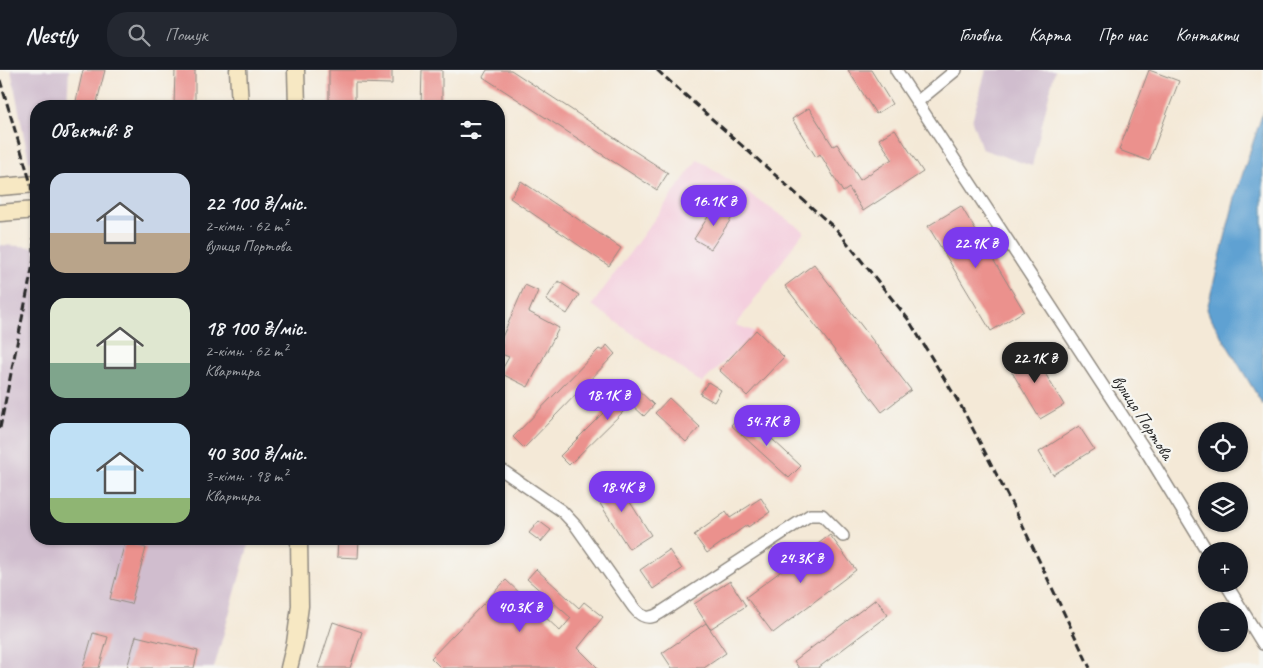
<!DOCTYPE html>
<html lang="uk">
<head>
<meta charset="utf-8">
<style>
  :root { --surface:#171b24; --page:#242831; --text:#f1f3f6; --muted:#9ea1a6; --line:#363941; --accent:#7c3aed }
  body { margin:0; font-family:Caveat,sans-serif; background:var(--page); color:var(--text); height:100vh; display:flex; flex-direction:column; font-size:19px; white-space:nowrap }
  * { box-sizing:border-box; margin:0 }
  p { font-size:16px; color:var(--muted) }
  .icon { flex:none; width:28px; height:28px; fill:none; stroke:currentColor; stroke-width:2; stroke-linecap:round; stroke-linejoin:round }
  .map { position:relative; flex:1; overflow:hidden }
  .panel { position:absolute; left:30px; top:30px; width:475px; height:445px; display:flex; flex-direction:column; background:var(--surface); border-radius:20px; box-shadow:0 1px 4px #0004 }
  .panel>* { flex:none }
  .fabs { position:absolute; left:1198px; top:352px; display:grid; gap:10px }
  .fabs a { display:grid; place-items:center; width:50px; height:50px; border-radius:50%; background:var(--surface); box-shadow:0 1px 4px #0004; font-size:25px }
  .price { position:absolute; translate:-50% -42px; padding:0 11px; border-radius:18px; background:var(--accent); color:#fff; font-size:16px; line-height:32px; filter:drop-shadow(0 1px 2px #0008) }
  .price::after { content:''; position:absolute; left:50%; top:30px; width:15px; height:11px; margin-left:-8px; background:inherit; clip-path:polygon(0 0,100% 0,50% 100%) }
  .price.selected { background:#222; color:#fff }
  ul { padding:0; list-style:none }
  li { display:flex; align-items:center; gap:15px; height:125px; padding:0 20px }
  li span { display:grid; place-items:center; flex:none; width:140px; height:100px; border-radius:15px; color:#555 }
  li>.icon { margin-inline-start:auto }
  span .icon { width:60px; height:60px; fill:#fffc; stroke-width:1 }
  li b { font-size:21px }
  h2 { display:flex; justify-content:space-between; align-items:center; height:60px; padding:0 20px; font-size:21px }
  header { display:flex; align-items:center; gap:30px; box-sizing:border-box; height:70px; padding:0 25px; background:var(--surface); border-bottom:1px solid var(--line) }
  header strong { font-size:24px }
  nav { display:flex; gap:28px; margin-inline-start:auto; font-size:18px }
  .search { width:350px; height:45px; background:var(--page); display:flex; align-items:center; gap:12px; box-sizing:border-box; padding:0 18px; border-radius:20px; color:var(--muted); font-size:19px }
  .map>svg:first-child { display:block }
  .built { fill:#f4cfde }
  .industrial { fill:#d0bdce }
  .water { fill:#5ea1d2; stroke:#44667e }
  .building { fill:#eb918d }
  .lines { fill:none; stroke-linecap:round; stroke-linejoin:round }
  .minor-casing { stroke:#908a81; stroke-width:14 }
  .secondary-casing { stroke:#908a81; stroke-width:19 }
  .minor { stroke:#fff; stroke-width:11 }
  .secondary { stroke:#f7e8c3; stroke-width:16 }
  .rail { stroke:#2b2b2b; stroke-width:3; stroke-dasharray:8 4; stroke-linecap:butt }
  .labels { text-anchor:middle; stroke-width:4.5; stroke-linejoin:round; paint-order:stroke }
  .street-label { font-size:18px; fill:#2b2b2b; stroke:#f6f6f2 }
</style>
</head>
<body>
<header>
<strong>Nestly</strong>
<div class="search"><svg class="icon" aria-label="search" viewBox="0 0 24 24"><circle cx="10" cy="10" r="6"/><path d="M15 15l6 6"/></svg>Пошук</div>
<nav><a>Головна</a><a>Карта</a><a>Про нас</a><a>Контакти</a></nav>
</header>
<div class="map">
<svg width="1263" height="598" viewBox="0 0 1263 598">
  <rect width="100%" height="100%" fill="#f6f6f2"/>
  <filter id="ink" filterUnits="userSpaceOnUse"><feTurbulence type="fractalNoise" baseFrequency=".02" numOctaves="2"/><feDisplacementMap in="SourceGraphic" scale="10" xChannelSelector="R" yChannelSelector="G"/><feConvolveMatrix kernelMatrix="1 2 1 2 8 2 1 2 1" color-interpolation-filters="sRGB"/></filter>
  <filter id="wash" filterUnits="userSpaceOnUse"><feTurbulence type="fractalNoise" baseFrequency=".0096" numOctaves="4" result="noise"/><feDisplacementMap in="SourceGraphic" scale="20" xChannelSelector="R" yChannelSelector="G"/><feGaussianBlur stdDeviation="1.12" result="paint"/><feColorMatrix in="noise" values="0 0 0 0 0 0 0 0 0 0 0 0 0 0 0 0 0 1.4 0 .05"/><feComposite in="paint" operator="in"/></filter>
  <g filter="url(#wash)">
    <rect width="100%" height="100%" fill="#f4e9d7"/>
    <path class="built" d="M698,89L804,161L736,255L756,262L702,313L592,235Z"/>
    <path class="industrial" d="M11,0H69L67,36H36V90L29,92Z
      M986,0H1055L1032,96L982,79L972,51Z
      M0,175L36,177V469H248V477L214,598H0Z"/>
    <path class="water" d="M1263,42V335L1210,247L1207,239L1236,124Z"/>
    <g id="blocks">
      <path class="building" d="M83,0H105L96,36L76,31Z
        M175,0H195V36H174Z
        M329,0H392V14L355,13V36H329Z
        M422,0H442V36H421Z
        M487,0H511L668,103L657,120L483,7Z
        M848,0H871L892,34L876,44Z
        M1149,0L1179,11L1149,91L1119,80Z
        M809,38L833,76L837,74L860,110L892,89L879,69L895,59L923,102L863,141L849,118L843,122L820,84L816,87L792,49Z
        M521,111L621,178L609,196L510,128Z
        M716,134L733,146L711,179L694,169Z
        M961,136L1024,241L991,261L928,156Z
        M814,194L911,320L882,342L785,216Z
        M558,211L579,225L567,244L546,230Z
        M525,215L538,221L529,242L559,258L528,317L500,303L509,287L499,283V274Z
        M756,260L784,287L747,326L719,300Z
        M607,275L615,284L524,378L513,367L599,279L603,281Z
        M1030,278L1064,335L1040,349L1006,292Z
        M708,312L721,320L714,332L700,324Z
        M631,313L654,335L644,346L631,334L569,395L560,386L621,325L620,324Z
        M669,328L700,357L686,372L655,343Z
        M740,345L770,372L772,369L801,396L789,408L731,355Z
        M1079,356L1094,379L1053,405L1039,382Z
        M614,407L651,465L629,479L592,421Z
        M761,428L770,442L748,457L747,455L707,483L694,465L726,442L730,448Z
        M539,451L551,460L541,472L529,463Z
        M830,465L856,500L773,563L746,527Z
        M338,469H359L358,488L337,487Z
        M125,472L146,478L131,534L110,529Z
        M669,480L682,499L653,519L640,500Z
        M536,499L579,538L584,532L603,547L578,578L598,598H441L431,588L506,510L560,561L571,548L527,509Z
        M730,511L746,536L710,559L694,534Z
        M876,529L888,545L818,598H799L794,591Z
        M333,552L362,562L350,598H318Z
        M706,553L726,583L704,598H672L662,583Z
        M93,563L108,567L99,598H83Z
        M136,566L198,581L194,598H127Z"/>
    </g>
  </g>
  <g filter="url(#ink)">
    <use href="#blocks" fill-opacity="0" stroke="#908a81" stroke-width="1"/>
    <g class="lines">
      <g class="minor-casing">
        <path id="minor" d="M896,0L1149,386L1207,481
          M917,32L956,0
          M499,398L562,441L576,456L634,538C642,548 649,550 660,543L810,445H822L843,466
          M1226,514L1263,574"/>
      </g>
      <g class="secondary-casing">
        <path id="secondary" d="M238,0L240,36
          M296,0L297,36
          M0,117L36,114
          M0,143L36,140
          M289,598L295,573L300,536L299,469"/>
      </g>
      <use href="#minor" class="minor"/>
      <use href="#secondary" class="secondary"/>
      <path class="rail" d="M657,0L837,160L908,249L961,336L1018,446L1090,598
        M0,10L31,114L33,140L34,189L0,358"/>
    </g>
  </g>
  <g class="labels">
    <g class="street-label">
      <text transform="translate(1143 347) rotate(57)" y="6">вулиця Портова</text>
    </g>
  </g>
</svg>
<div class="fabs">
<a><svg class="icon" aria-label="locate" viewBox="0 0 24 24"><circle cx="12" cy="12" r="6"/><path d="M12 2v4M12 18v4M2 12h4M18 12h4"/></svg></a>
<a><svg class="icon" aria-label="layers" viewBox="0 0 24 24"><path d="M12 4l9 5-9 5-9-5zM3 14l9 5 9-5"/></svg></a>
<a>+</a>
<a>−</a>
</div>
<b class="price" style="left:714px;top:157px">16.1K ₴</b>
<b class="price" style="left:976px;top:199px">22.9K ₴</b>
<b class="price selected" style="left:1035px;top:314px">22.1K ₴</b>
<b class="price" style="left:608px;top:351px">18.1K ₴</b>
<b class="price" style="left:767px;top:377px">54.7K ₴</b>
<b class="price" style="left:622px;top:443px">18.4K ₴</b>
<b class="price" style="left:801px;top:514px">24.3K ₴</b>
<b class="price" style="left:520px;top:563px">40.3K ₴</b>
<section class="panel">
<h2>Об’єктів: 8<svg class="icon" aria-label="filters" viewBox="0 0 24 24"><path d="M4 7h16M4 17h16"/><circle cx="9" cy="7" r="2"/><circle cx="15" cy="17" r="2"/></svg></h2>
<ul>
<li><span style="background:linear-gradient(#c9d6e8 60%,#b9a48a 0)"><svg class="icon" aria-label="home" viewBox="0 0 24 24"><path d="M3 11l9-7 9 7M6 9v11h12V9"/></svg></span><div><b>22 100 ₴/міс.</b><p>2-кімн. · 62 m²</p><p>вулиця Портова</p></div></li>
<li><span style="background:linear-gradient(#dfe7d0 65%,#7fa58c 0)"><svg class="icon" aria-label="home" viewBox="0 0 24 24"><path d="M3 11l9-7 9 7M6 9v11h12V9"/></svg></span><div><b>18 100 ₴/міс.</b><p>2-кімн. · 62 m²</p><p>Квартира</p></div></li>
<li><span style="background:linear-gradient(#bfe0f5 75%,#8fb573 0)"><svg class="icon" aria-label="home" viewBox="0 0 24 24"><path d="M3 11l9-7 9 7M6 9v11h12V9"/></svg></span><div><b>40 300 ₴/міс.</b><p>3-кімн. · 98 m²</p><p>Квартира</p></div></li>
</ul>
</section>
</div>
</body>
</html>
